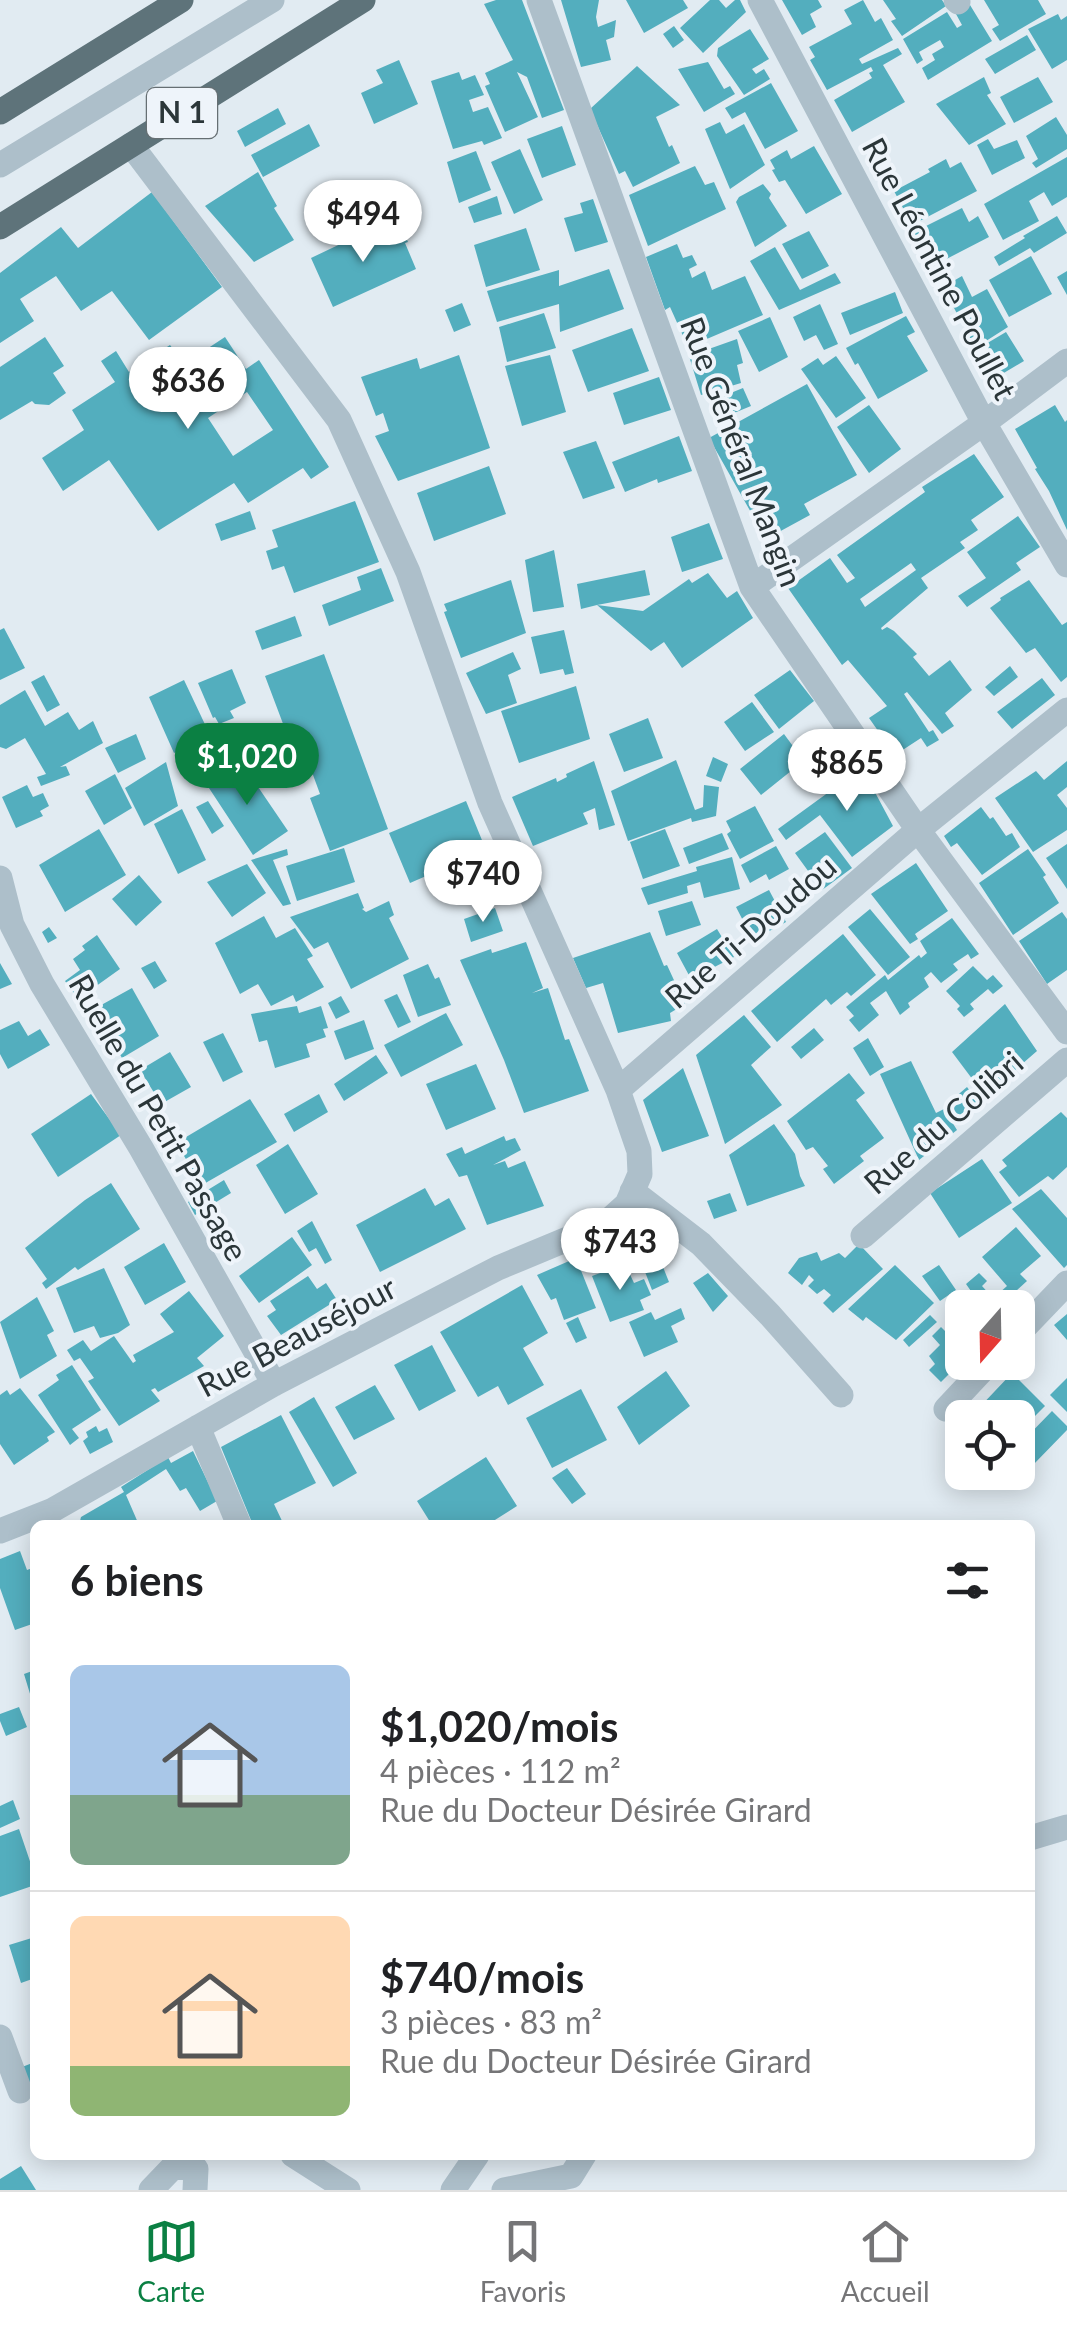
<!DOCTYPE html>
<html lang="fr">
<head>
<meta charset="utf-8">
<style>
  :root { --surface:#fff; --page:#f6f6f6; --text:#202124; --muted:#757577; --line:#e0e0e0; --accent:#0b8043 }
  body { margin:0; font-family:Lato,sans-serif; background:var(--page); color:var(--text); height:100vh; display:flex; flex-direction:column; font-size:38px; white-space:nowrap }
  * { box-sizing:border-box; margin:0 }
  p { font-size:32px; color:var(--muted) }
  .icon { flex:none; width:55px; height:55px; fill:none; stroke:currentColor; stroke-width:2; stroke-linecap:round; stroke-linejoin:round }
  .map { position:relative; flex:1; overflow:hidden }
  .details { position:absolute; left:30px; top:1520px; width:1005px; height:640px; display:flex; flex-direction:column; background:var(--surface); border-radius:15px; box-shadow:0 5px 25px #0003 }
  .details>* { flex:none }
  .needle { width:65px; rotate:200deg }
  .fabs { position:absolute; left:945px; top:1290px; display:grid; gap:20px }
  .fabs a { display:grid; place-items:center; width:90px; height:90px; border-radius:15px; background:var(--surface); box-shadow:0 5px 25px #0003; font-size:50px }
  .price { position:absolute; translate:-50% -85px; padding:0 22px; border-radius:35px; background:#fff; color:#222; font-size:32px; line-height:65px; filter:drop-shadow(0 2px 5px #0008) }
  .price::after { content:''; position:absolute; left:50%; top:60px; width:30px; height:22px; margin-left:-15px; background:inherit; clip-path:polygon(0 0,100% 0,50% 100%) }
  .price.current { background:var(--accent); color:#fff }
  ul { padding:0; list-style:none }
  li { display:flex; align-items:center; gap:30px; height:250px; padding:0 40px }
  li+li { border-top:2px solid var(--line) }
  li span { display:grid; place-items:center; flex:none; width:280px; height:200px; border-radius:15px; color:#555 }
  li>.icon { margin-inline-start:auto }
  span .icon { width:120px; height:120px; fill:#fffc; stroke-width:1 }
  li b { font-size:42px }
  h2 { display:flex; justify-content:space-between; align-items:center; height:120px; padding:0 40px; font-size:42px }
  .menu { display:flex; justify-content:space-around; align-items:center; height:140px; border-top:2px solid var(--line); background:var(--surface); font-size:28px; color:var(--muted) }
  .menu a { display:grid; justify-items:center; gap:5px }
  .menu .current { color:var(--accent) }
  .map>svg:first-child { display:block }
  .building { fill:#53aebe; fill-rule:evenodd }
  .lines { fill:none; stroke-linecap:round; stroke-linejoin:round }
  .minor { stroke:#adbfca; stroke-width:25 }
  .major { stroke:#5e737a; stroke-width:25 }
  .labels { text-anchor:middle; stroke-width:8; stroke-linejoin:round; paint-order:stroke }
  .shield { fill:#eef4fa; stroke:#666f73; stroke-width:2.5 }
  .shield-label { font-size:30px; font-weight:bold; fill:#2b3639 }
  .street-label { font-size:32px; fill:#2b3639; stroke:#eef4fa }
</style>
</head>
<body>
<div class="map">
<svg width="1067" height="2190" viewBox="0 0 1067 2190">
  <rect width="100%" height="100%" fill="#e1ebf2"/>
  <path class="building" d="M496,0H522L564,110L542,118L527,77L517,72L538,117L505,132L485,86L490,84L485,73L513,60L484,4Z
    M561,0H599L596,17L598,27L616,20L614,37L606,40L611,60L581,67Z
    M626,0H683L688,8L644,33Z
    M710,0H719L726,8L735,0H740L746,12L703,53L680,28Z
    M782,0H818L822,7L810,14L816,27L802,35Z
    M863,0L875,22L881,18L893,40L859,59L862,64L898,48L902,54L883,65L905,102L852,132L834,100L872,78L869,73L873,71L871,67L827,90L810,60L815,57L809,47L852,24L844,10Z
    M883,0H942L946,6L902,36L891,21L896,19Z
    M984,0H1038L1046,14L1000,41L992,29L999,25Z
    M970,5L992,41L928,80L922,68L935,60L932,54L944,47L940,40L919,52L923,60L917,64L903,39L947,12L957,28L962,25L956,14Z
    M1058,14L1061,20L1067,16V60L1052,69L1028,29Z
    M674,26L684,40L673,48L663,34Z
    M750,29L769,59L752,69L756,74L764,69L770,79L744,95L717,56L718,48Z
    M1027,35L1036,50L995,74L985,59Z
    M399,60L418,104L374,124L361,93L383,83L376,70Z
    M708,62L724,89L730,86L735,94L704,112L678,69Z
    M637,66L680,105L656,117L669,147L672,145L680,163L633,187L625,171L619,174L590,109Z
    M459,72L462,80L475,75L484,95L469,100L473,112L488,107L502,138L484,145L482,141L453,149L431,81Z
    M984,77L991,93L987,95L1006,124L969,145L936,104Z
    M1038,77L1053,102L1014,123L1000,97Z
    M771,83L798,131L765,149L745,112L732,119L725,108Z
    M278,108L286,124L245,147L237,131Z
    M1056,117L1067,135V149L1036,168L1032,163L1038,159L1026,136Z
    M720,122L726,134L744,124L765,165L730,189L705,129Z
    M309,124L320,146L263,177L251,155Z
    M562,126L576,165L542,178L527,139Z
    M988,139L994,149L1017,140L1025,158L992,175L977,145Z
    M814,146L842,194L806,214L785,180L779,182L772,170L775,169L770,160L787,150L791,159Z
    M520,149L543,200L514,214L491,162Z
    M476,151L491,190L459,203L447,162Z
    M1067,157V197L1052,206L1044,192L1029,201L1039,221L1003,240L984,204Z
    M946,159L950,168L961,162L977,191L912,225L894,191L930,172L928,169Z
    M695,166L705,185L714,182L726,209L648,246L629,195Z
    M258,172L277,206L274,208L294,240L254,262L205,206Z
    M763,184L771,194L769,198L787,226L755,247L736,202L739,197Z
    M152,192L222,287L149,340L112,291L81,311L56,276L20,299L34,321L0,343V273L61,227L78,248Z
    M497,196L502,214L474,223L468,207Z
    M593,199L608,242L575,252L564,218L583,213L580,203Z
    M962,208L969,222L978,216L989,237L929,268L912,233Z
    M1057,216L1067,233L1034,253L1030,248L999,266L994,257L1025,238L1023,236Z
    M526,228L540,270L486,287L474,245Z
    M372,229L377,240L402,229L408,242L405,243L416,269L333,307L311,258Z
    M809,231L829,266L802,279L782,244Z
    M677,244L683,258L692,255L697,265L689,269L692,278L705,271L712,290L745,276L763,315L688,347L670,307L665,310L646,257Z
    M775,247L800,290L835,273L841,283L779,310L750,261Z
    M1031,256L1052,294L1009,317L989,280Z
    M609,269L624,309L560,332L559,304L497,322L487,291L559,270V286Z
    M1067,271V295L1057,277Z
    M962,276L972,297L987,289L1008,327L975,348L943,287Z
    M895,292L903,313L850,335L841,313Z
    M462,303L471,325L454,332L445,310Z
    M820,304L838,344L824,350L816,335L804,341L793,317Z
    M544,313L556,348L507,362L499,327Z
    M906,316L915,332L907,336L928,371L878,399L858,363L855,365L846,348Z
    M770,317L788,357L759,372L738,331Z
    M632,328L649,371L588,392L572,350Z
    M1006,332L1024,361L992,380L974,351Z
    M45,337L64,366L53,373L66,393L49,405L35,404L32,401L0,420V367Z
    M225,337L246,369L259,360L329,467L311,479L303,468L248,503L234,483L158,531L109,460L63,491L42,458L84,430L72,410L115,382L101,361L116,351L129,372L170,345L184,364ZM247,392L273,430L233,456L208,418Z
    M737,339L743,363L737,365L741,383L701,395L689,356Z
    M459,355L490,448L398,481L375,436L389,431L383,413L376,416L361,377L417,358L420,369Z
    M550,355L566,412L522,426L505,366Z
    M836,356L866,398L836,418L801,369L818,358L823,365Z
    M659,377L671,410L624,425L613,393Z
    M807,384L857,475L804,504L810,515L766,539L709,438Z
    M743,388L751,406L717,420L711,401Z
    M869,405L901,449L869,473L837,427Z
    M1055,405L1065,422L1067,420V530L1049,491L1035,469L1037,468L1015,429Z
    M679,436L692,471L658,483L657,479L625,492L612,462Z
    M596,441L615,488L583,499L563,452Z
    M974,454L1004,497L971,520L978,530L960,542L965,548L921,578L928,588L881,628L882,630L887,627L894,631L917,654L913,657L929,676L950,660L972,690L945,713L954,726L942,734L907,692L904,694L929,732L933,730L939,740L927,747L921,738L895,755L869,718L887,706L848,660L842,665L788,588L830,558L847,583L855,578L837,555L925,492L922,487ZM911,563L916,570L865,607L860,599Z
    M489,466L506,514L434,541L417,493Z
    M355,501L379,562L294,593L284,566L272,570L266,551L278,547L272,530Z
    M250,511L256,529L221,541L215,524Z
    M1018,516L1040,547L1016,563L1021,570L967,607L958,596L986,578L967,552Z
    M709,523L723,559L682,572L671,537Z
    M554,550L564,607L533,612L525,560Z
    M381,568L394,601L329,626L322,605L361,590L357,577Z
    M645,570L650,595L597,605L643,611L689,579L692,583L708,573L727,598L737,591L753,618L682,668L664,642L651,651L597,605L581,609L577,584Z
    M511,580L526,633L461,658L444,612L447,611L444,604Z
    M1029,580L1062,625L1067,622V677L1061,682L1035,648L1026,653L990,608L1001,600L1000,598Z
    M295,616L302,636L262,650L255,631Z
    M4,628L25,668L0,680V630Z
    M564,630L574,673L565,675L563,669L540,674L531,637Z
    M513,652L521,669L508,675L517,703L486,714L466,673Z
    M324,654L388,829L330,851L310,798L320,794L295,726L285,729L265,676Z
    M1010,666L1018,677L994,696L985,687Z
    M232,669L246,703L230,711L234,718L219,724L215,717L213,718L198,683Z
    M790,670L814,701L779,729L754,695Z
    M44,675L60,705L47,712L31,682Z
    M1042,678L1055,695L1012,729L997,712Z
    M184,680L210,735L174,753L149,697Z
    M576,686L590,739L519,763L501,711Z
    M25,690L45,726L68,712L79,730L93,721L103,743L60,767L66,766L70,775L41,786L37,777L46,774L25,738L6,749L0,747V705Z
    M752,702L774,732L745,751L724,722Z
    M648,718L663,758L624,772L609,734Z
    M136,734L146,759L118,773L105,748Z
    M784,734L798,753L795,756L801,763L761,795L740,769Z
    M713,757L728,764L721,782L706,776Z
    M676,760L695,810L703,807L704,785L719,787L716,816L692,822L691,818L628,841L611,791Z
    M594,761L615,825L599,830L595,808L583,813L588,824L533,846L512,797L556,778L557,782L567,777L566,774Z
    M1067,761V787L1057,795L1067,808V830L1033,852L995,798L1036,771L1044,780Z
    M166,762L178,806L144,826L125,788Z
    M241,762L288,831L253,855L207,785Z
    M862,768L893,826L852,857L820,815L786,840L778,829Z
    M115,774L132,808L104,825L85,791Z
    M27,785L33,797L43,793L49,806L40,811L43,816L16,828L2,797Z
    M208,801L224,826L212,834L196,807Z
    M466,801L486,850L410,883L389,833Z
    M755,806L774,841L740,859L727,834L731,831L726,821Z
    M981,807L990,819L993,817L1006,836L1012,833L1020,847L982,875L957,843L951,847L944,836Z
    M182,809L206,860L178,874L154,824Z
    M99,829L126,875L65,912L39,865Z
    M665,829L680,866L643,879L630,842Z
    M825,832L852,868L822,890L795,853Z
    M722,833L729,849L689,864L683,848Z
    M1067,844V889L1046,858Z
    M776,846L789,869L769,880L766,874L750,883L741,865Z
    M344,848L355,882L297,901L286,866Z
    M287,849L288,855L273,860L291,904L283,906L251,860Z
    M1028,849L1046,875L1043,877L1059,903L1013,935L979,883Z
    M732,857L740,889L704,898L700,882L687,886L688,893L648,905L641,888L697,871L696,867Z
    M916,863L948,911L915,934L918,939L910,944L871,894Z
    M247,864L266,893L232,917L207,882Z
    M139,875L162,902L136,926L112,899Z
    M769,890L786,922L753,940L736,907Z
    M358,893L364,908L362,909L366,912L389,901L394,915L389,918L409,959L351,989L328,942L314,949L290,917Z
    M692,901L701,925L666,936L658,911Z
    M495,908L503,931L471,942L464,919Z
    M870,909L910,957L888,975L848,927Z
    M1062,912L1067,919V970L1047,984L1019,941Z
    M264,916L276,938L295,928L313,956L307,959L324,987L296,1002L293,995L271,1006L258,984L240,994L215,943Z
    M952,918L979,954L971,959L968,954L953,964L958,970L941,983L931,972L924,978L929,987L908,1003L910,1007L900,1015L886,991L870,1003L879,1015L859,1032L849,1020L854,1016L846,1007L885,975L888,980L919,955L921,958L927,953L920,941Z
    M49,927L57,938L48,943L42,932Z
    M717,929L734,957L691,979L677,953Z
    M650,932L664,966L667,965L685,1004L670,1013L671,1021L618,1033L603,983L586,988L573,958Z
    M843,934L876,975L851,996L847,992L831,1005L826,999L777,1042L751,1011Z
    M97,935L120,969L78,999L65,981L80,970L73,959L85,950L82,946Z
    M526,942L543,988L532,993L548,988L565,1040L569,1039L589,1091L524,1113L504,1060L460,960L491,949L492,953Z
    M155,961L167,981L154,989L141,968Z
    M0,963L12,984L0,989Z
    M428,964L435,979L439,977L451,1005L418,1017L403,975Z
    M973,966L987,980L993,975L1003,986L993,994L988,989L970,1004L974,1009L964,1017L957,1009L960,1006L946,991Z
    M132,988L159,1036L122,1058L94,1009Z
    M397,994L411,1022L398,1028L384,1000Z
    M341,996L350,1012L336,1019L328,1003Z
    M1005,1004L1037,1051L985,1096L952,1052Z
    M297,1006L299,1013L321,1006L328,1028L323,1029L326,1037L306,1044L310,1057L275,1068L267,1040L259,1042L251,1014Z
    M446,1013L463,1045L401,1077L384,1045Z
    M744,1015L771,1047L751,1065L782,1105L725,1144L696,1055Z
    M364,1020L374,1049L345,1060L334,1031Z
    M19,1021L28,1036L40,1029L50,1045L8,1069L0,1054V1030Z
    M814,1028L824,1040L801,1059L791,1047Z
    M223,1033L243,1072L223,1082L203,1042Z
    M868,1038L884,1067L870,1076L853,1048Z
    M170,1052L191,1087L161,1104L140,1070Z
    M376,1055L388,1073L344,1101L334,1084Z
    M911,1061L936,1113L944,1109L957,1130L919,1160L880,1074Z
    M476,1064L496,1109L446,1130L426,1084Z
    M683,1068L709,1136L662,1152L643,1100Z
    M849,1073L865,1093L856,1100L884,1138L860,1156L864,1161L834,1184L823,1169L828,1166L813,1147L806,1150L787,1121Z
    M967,1087L981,1106L961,1122L947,1104Z
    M91,1094L121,1135L58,1177L31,1134Z
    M319,1094L328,1112L294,1132L284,1114Z
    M250,1099L277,1142L202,1185L176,1143Z
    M1061,1112L1067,1118V1167L1053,1180L1048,1176L1019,1197L999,1172L1007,1166L1002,1160Z
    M774,1124L795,1154L800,1176L805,1186L747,1206L729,1155Z
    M504,1136L506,1141L515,1138L521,1150L493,1165L505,1161L508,1168L525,1161L544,1206L487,1225L467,1175L459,1177L446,1154L462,1147L465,1154Z
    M288,1144L318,1194L285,1214L256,1165Z
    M982,1159L1012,1203L959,1238L930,1193Z
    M224,1180L231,1193L195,1215L188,1202Z
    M111,1183L140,1229L78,1270L75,1267L46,1289L42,1283L47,1279L25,1248L85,1200Z
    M425,1188L435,1206L449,1198L466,1229L380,1272L356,1225Z
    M1041,1189L1067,1218V1265L1064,1268L1012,1209Z
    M730,1193L737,1211L714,1219L707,1201Z
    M312,1221L332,1260L325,1264L316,1248L309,1252L297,1231Z
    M1016,1227L1041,1256L1020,1274L1027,1281L1005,1301L998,1294L1007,1286L982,1257Z
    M292,1237L312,1265L259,1303L239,1276Z
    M164,1243L186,1282L145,1305L124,1267Z
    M859,1244L883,1269L833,1313L823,1303L831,1295L824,1289L817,1294L808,1286L814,1280L809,1275L802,1285L788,1273L799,1258L817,1252L821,1261L839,1253L845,1258Z
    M659,1257L669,1282L652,1290L642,1264Z
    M576,1258L596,1308L564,1320L556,1298L551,1300L537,1275Z
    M625,1264L634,1283L644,1279L651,1295L640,1300L644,1310L610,1322L592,1276Z
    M895,1265L934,1303L896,1340L866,1317L863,1321L848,1309Z
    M939,1265L956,1290L940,1301L922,1276Z
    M104,1268L130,1325L118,1333L100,1338L94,1326L74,1333L56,1288Z
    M708,1273L728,1296L713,1312L693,1283Z
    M979,1273L987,1281L982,1286L1002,1308H962V1323L952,1313L973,1294L966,1284Z
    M308,1276L317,1289L326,1283L337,1300L281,1335L267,1316L276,1310L270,1301Z
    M522,1285L548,1333L523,1348L544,1385L508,1405L498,1386L478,1397L440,1332Z
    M189,1291L224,1336L197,1358L204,1366L158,1392L155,1388L151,1390L160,1401L119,1426L88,1381L94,1378L80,1358L74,1361L67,1350L83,1340L91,1351L114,1336L133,1363L136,1361L133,1355L174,1332L160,1314Z
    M37,1297L54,1331L47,1335L57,1356L20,1379L0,1322Z
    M681,1308L685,1319L671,1326L678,1342L644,1357L629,1322L651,1312L655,1320Z
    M1067,1314V1340L1054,1325Z
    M930,1315L937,1322L909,1347L903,1340Z
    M578,1317L587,1338L576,1343L566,1323Z
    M941,1327L962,1348V1361L941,1382L929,1370L935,1364L929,1356L940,1345L932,1336Z
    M432,1345L456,1391L419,1411L394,1365Z
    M72,1365L101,1410L72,1429L79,1438L70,1445L38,1395L59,1380L56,1375Z
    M666,1371L690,1406L639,1445L617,1407Z
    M1012,1373L1045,1406L1018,1433V1418H985L977,1410Z
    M1067,1378V1412L1050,1395Z
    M375,1385L395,1419L354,1440L335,1407Z
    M20,1388L55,1432L47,1437L49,1441L14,1465L0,1444V1395L7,1390L10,1395Z
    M581,1389L607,1440L552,1468L526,1418Z
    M314,1397L357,1473L333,1487L289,1412Z
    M1052,1411L1067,1426V1430L1033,1465L1018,1451V1446Z
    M281,1415L316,1483L274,1504L283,1523L279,1525H253L221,1447Z
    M96,1426L99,1432L107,1428L113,1442L90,1454L83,1441L88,1437L86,1432Z
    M193,1451L217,1501L200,1511L186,1488L180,1491L166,1469L126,1495L139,1525H79L81,1517L124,1492L121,1487L168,1457L171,1463Z
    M486,1457L517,1506L487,1525H432L417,1501Z
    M567,1468L586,1494L572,1504L552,1478Z
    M20,1551L27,1570L35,1567V1623L15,1630L0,1588V1559Z
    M35,1670V1706L34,1707L24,1674Z
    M19,1707L27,1727L6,1736L0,1721V1714Z
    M13,1800L20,1819L0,1828V1806Z
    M19,1829L35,1876V1885L0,1897V1836Z
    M35,1937V1978L21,1983L9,1945Z
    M35,2062V2088L30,2090L22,2067Z
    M21,2166L36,2190H0V2179Z"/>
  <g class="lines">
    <path class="minor" d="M539,0L752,587L918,830L1067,1032
      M760,0L984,423L1067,565
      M956,0L958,2
      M0,165L272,0
      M752,587L984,423L1067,361
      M0,878L12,925L42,984L141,1148L274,1384
      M618,1090L918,830L1067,710
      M632,1191L701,1244L770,1315L841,1395
      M863,1236L1067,1060
      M1018,1334L1067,1283
      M946,1409L990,1362
      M198,1427L239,1525
      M0,1531L51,1511L274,1384L498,1268L606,1223L627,1204L640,1174L639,1151L618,1090L490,803L408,572L339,420L131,145
      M1030,1838L1067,1827
      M0,2037L20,2091
      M293,2155L348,2190
      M151,2190L174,2166L196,2169L195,2190
      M453,2190L477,2155
      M504,2190L571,2176L584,2155"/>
    <path class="major" d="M0,112L181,0
      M0,227L363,0"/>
  </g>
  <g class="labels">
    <rect class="shield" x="147" y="88" width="70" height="50" rx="8"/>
    <g class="shield-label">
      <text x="182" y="123">N 1</text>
    </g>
    <g class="street-label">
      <text transform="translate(939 269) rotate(62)" y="11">Rue Léontine Poullet</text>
      <text transform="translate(741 452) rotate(69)" y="11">Rue Général Mangin</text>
      <text transform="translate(751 932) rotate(-41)" y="11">Rue Ti-Doudou</text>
      <text transform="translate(158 1118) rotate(60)" y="11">Ruelle du Petit Passage</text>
      <text transform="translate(944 1123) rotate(-41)" y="11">Rue du Colibri</text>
      <text transform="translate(297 1337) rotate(-28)" y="11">Rue Beauséjour</text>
    </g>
  </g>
</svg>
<div class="fabs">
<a><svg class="needle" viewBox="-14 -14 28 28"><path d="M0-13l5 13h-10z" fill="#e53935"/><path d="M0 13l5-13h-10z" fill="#757577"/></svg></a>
<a><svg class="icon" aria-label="locate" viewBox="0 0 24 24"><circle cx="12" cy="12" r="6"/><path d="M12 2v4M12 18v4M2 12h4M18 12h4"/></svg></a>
</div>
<b class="price" style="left:363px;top:265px">$494</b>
<b class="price" style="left:188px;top:432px">$636</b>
<b class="price current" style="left:247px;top:808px">$1,020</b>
<b class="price" style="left:847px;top:814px">$865</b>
<b class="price" style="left:483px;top:925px">$740</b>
<b class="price" style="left:620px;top:1293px">$743</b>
<section class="details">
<h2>6 biens<svg class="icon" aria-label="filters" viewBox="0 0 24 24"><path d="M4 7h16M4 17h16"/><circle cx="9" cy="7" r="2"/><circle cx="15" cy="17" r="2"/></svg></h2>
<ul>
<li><span style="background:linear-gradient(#a9c7e8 65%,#7fa58c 0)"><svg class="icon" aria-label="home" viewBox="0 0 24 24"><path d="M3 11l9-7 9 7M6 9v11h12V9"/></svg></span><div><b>$1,020/mois</b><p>4 pièces · 112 m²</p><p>Rue du Docteur Désirée Girard</p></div></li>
<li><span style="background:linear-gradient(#ffd9b3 75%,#8fb573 0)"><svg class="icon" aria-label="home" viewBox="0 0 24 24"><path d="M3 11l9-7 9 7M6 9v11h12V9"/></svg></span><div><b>$740/mois</b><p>3 pièces · 83 m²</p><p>Rue du Docteur Désirée Girard</p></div></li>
</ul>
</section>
</div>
<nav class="menu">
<a class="current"><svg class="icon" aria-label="map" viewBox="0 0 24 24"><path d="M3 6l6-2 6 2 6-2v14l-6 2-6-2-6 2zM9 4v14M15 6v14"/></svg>Carte</a>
<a><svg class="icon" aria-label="saved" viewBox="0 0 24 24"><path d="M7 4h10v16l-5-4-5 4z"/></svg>Favoris</a>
<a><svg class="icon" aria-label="home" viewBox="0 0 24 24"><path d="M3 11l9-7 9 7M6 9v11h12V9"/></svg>Accueil</a>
</nav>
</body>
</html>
